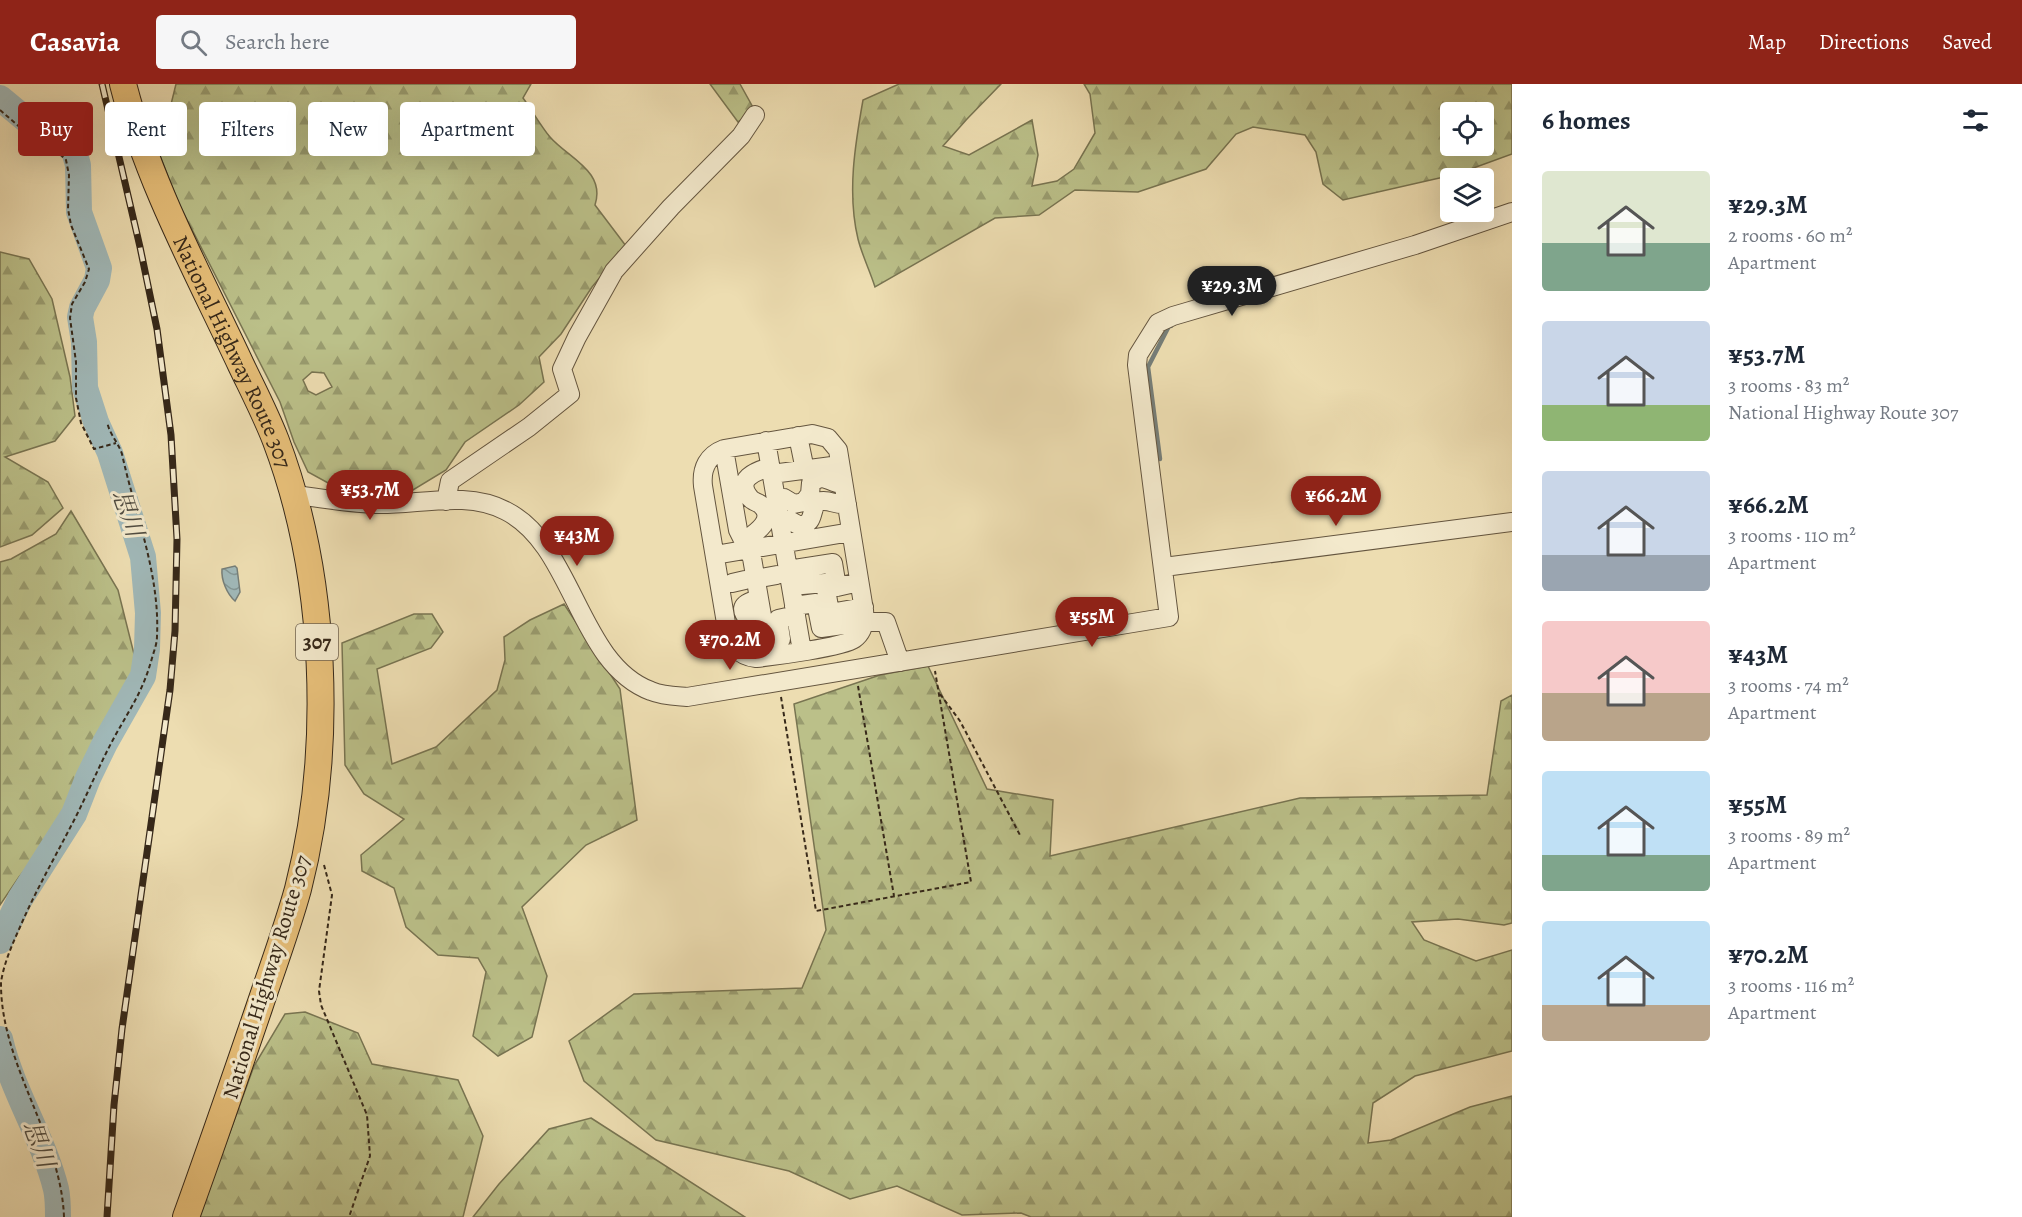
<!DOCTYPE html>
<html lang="en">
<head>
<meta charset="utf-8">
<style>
  :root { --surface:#fff; --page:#f6f6f7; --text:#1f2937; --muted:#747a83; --accent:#8f2418 }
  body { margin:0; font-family:Alegreya,"Noto Serif JP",serif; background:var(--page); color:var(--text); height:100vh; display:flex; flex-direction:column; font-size:22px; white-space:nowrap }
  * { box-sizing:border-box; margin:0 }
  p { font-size:20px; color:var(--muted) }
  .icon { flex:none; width:33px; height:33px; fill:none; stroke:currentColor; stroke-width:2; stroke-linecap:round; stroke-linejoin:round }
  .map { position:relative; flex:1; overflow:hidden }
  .side { display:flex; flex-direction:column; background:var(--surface); width:510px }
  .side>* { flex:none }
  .guide { position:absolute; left:18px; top:18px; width:570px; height:54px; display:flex; gap:12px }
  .controls { position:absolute; left:1440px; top:18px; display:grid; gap:12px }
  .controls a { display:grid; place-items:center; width:54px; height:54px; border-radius:6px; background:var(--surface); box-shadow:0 6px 24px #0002; font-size:30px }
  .price { position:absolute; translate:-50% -51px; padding:0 14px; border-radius:21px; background:var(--accent); color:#fff; font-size:20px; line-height:39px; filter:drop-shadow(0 2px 3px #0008) }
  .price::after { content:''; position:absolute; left:50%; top:36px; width:18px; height:14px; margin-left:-9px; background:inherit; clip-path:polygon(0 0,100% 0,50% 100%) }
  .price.current { background:#222; color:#fff }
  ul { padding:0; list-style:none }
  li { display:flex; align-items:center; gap:18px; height:150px; padding:0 30px }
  li span { display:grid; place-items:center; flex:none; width:168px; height:120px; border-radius:6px; color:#555 }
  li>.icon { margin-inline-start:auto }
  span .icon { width:72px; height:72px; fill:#fffc; stroke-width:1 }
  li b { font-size:26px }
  h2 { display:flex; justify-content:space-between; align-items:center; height:72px; padding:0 30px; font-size:26px }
  .chip { padding:0 21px; border-radius:6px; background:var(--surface); box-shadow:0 6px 24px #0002; font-size:21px; line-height:54px }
  .chip.current { background:var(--accent); color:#fff }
  header { display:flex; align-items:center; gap:36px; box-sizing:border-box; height:84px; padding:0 30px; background:var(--accent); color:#fff }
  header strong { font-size:28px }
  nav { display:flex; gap:33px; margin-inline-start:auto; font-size:21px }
  .search { width:420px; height:54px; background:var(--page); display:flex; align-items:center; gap:15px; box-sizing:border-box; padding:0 21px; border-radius:6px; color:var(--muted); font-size:22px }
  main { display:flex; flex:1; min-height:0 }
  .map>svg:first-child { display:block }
  .forest { fill:url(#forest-firs); stroke:#787451; stroke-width:1.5; fill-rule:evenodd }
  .water { fill:url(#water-waves); stroke:#767e78; stroke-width:1.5 }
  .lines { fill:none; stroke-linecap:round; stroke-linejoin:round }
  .stream { stroke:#767e78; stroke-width:4.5 }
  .river { stroke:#a0b8b8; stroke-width:26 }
  .minor-casing { stroke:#64553f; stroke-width:20 }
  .highway-casing { stroke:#362819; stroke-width:28 }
  .path { stroke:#362819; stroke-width:2; stroke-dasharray:4.5 3; stroke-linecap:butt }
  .minor { stroke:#f3e9cc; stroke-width:18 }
  .highway { stroke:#e6be78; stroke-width:26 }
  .rail-casing { stroke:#362819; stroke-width:7 }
  .rail { stroke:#f3e9cc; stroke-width:4.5; stroke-dasharray:14; stroke-linecap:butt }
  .labels { text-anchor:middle; stroke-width:6; stroke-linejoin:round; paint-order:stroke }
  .shield { fill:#f3e9cc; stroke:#6f624f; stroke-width:1.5 }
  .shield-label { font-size:21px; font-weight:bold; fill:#362819 }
  .street-label { font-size:22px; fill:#362819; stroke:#f3e9cc }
  .water-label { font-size:24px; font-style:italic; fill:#504c41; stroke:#f3e9cc }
</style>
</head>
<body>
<header>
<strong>Casavia</strong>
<div class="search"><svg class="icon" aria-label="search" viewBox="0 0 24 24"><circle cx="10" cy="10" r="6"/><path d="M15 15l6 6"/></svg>Search here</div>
<nav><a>Map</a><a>Directions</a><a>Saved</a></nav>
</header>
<main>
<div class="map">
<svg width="1512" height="1133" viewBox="0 0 1512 1133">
  <defs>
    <pattern id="forest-firs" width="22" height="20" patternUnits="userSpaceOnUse" patternTransform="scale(1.5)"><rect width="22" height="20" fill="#bbc089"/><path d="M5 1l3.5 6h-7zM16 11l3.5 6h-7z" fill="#999c6f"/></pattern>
    <pattern id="water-waves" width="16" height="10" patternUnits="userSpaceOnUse" patternTransform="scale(1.5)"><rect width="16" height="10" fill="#a0b8b8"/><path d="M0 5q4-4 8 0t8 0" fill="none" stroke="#839695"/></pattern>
  </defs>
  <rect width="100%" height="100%" fill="#edddb1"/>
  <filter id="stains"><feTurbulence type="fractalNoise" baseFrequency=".00333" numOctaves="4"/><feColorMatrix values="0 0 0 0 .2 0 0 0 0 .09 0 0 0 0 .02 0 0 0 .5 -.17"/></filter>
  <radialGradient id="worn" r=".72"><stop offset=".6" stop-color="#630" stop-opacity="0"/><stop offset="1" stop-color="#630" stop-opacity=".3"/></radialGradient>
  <path class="forest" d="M176,0H531L523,14C532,26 540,41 550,53C568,74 606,87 595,121L626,162L592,203L561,250L539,273L544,298L519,321L465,358L446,386L408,409H364L330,400L308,388L294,358L280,318L179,120L159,69ZM312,288L324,289L332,303L316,311L308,307L303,296Z
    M710,0H740L755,27L738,38Z
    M899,0H1001L967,35L943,62L969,71L1032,36L1038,71L1032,102L1057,97L1074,85L1095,49L1090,10L1084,0H1512V70L1457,90L1343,116L1323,100L1316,68L1305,51L1253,43L1236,50L1206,85L1138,108L1075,106L1039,131L995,134L875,203C870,187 862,171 858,155C847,109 855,61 863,16ZM1450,28H1484V62H1450Z
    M0,168L29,175L52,215L70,293L75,332L55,357L5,373L48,398L63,424L32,451L0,463Z
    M71,427L118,506L136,578L123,615L89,677L68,734L19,793L0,821V478L11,475L56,450Z
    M564,520L620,605L637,736L586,761L522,823L547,892L532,953L498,972L473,952L486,888L478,874L438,871L406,843L394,804L362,787L361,771L404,735L364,710L345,681L342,559L414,530H432L443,548L431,564L377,585L392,680L436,663L497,606L505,576L504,553L530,536Z
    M928,582L987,705L1053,716L1050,772L1300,714L1487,711L1501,617L1512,611V839L1504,841L1458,835L1412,838L1424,856L1476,877L1512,866V967L1415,992L1373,1019L1368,1059L1391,1056L1470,1023L1512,1012V1133H1031L1021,1129L962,1131L897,1102L850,1115L789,1087L656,1056L584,997L569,957L634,910L802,904L826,846L794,620L880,591Z
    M305,928L358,949L372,980L458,996L483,1052L463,1133H199L254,982L285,930Z
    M591,1034L745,1133H473L499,1100L549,1045Z"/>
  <path class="water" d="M235,482L237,484L240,508L235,517C227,510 221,496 222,485Z"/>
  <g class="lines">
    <path class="stream" d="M1160,375L1148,283L1169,242H1171"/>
    <path class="river" d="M0,14L35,43L63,58L74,67L78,81L79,128L99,184L97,196L82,224L80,233L84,258L85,304L96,338L110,369L143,473L148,529L147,565L143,592L105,659L88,694L74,730L20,815L0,857
      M0,955C12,1007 43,1053 56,1105C58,1114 58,1124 58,1133"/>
    <g class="minor-casing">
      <path id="minor" d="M812,350L828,354L838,366L864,526C865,537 864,548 854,555C843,563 774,572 756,574C738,572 732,562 727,545L703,402C701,384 708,371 724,365Z
        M798,352L805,386
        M766,357L802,567
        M724,365L738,446L752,474L769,572
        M772,390L832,382
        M295,411C323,414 352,420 381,420C422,420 468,407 506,427C574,461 578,580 651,607C663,612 675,612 687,613L1169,533L1137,281L1138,271L1158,239L1173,232L1415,161L1512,128
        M776,415L784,414L794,420L804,418L810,410L811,399C825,388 828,399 843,400
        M446,417L450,397L529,343L570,310L562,285L577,253L614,187L671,123L741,52L755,31
        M780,437L789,436L800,442C815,439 810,428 817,418C830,414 834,422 847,420
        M744,457C754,450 777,436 761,421C758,418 753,418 750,414C734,395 756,387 770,383
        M715,471L851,448
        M1164,483L1512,438
        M788,486L833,479L837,503L859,498
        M766,493L777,491
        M732,499L745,496
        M791,502L825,499L830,529L864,523
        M794,522L816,519L821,544L864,538H886L900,578
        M729,552L744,551L749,548L751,539C738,525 741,519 759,515
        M766,558L781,555L778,535L796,531"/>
    </g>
    <g class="highway-casing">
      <g id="highway">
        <path id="s1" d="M123,0C148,98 198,189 241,281C253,306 266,331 276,357C327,492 334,665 298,805C287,845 272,885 259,924C235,994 211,1064 186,1133"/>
      </g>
    </g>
    <path class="path" d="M0,26L30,52L55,65L66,76L69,91L68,125L71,141L89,185L85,198L72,220L70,234L76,278V314L81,339L94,365L116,359
      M858,602L894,812
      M940,610L960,637L1021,753
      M781,613L816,827L971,798L935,587
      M324,781L332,811L319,907L321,921L367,1031L370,1072L349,1133
      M64,1133C61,1052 0,980 1,898C4,879 12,861 20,843C35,808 54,775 71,742C87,712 99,681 115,652C131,623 143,607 152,574C154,567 157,560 157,552C160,490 135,430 122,370C118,358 110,351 107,338"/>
    <use href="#minor" class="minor"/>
    <use href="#highway" class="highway"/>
    <g class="rail-casing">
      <path id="rail" d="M102,0L140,163L157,245L171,351L177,455L175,547L170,606L122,945L114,1021L107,1133"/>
    </g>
    <use href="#rail" class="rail"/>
  </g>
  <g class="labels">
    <rect class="shield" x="296" y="540" width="42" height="36" rx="4.5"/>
    <g class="shield-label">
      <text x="317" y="565">307</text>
    </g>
    <g class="street-label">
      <text dy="8" stroke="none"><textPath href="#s1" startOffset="290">National Highway Route 307</textPath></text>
      <text transform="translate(266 893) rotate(-73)" y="8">National Highway Route 307</text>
    </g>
    <g class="water-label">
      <text transform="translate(128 429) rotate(71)" y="8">思川</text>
      <text transform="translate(39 1060) rotate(70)" y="8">思川</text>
    </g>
  </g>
  <rect width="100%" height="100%" filter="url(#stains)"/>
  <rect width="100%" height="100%" fill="url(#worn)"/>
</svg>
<div class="controls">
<a><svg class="icon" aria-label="locate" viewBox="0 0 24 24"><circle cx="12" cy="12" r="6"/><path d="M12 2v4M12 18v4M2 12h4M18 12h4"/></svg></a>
<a><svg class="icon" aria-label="layers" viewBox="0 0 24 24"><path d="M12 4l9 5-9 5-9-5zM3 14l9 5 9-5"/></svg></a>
</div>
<b class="price current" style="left:1232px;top:233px">¥29.3M</b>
<b class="price" style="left:370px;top:437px">¥53.7M</b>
<b class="price" style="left:1336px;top:443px">¥66.2M</b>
<b class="price" style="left:577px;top:483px">¥43M</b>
<b class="price" style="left:1092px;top:564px">¥55M</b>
<b class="price" style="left:730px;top:587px">¥70.2M</b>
<div class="guide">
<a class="chip current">Buy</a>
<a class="chip">Rent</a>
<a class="chip">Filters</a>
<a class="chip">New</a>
<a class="chip">Apartment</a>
</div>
</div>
<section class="side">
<h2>6 homes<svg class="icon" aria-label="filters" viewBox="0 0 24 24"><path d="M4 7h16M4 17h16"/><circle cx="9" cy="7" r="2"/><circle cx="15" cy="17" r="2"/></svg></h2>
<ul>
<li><span style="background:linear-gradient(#dfe7d0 60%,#7fa58c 0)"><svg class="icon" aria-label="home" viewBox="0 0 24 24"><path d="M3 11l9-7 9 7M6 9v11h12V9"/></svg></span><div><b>¥29.3M</b><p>2 rooms · 60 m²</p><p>Apartment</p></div></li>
<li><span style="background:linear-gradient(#c9d6e8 70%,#8fb573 0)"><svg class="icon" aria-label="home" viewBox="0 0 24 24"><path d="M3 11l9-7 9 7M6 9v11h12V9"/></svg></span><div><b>¥53.7M</b><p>3 rooms · 83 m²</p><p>National Highway Route 307</p></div></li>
<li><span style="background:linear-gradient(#c9d6e8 70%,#9aa5b1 0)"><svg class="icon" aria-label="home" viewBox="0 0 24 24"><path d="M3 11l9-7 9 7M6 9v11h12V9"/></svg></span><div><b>¥66.2M</b><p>3 rooms · 110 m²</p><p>Apartment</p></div></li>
<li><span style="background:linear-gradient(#f6c9c9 60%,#b9a48a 0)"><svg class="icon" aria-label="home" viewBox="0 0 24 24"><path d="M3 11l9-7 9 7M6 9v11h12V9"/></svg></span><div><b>¥43M</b><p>3 rooms · 74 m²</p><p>Apartment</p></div></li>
<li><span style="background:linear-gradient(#bfe0f5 70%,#7fa58c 0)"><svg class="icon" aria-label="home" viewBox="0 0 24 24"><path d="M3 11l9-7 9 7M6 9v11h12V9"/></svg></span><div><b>¥55M</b><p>3 rooms · 89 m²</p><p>Apartment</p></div></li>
<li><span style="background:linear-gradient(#bfe0f5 70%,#b9a48a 0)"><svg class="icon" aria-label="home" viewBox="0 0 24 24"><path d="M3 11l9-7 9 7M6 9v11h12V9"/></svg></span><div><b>¥70.2M</b><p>3 rooms · 116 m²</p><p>Apartment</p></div></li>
</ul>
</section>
</main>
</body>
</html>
